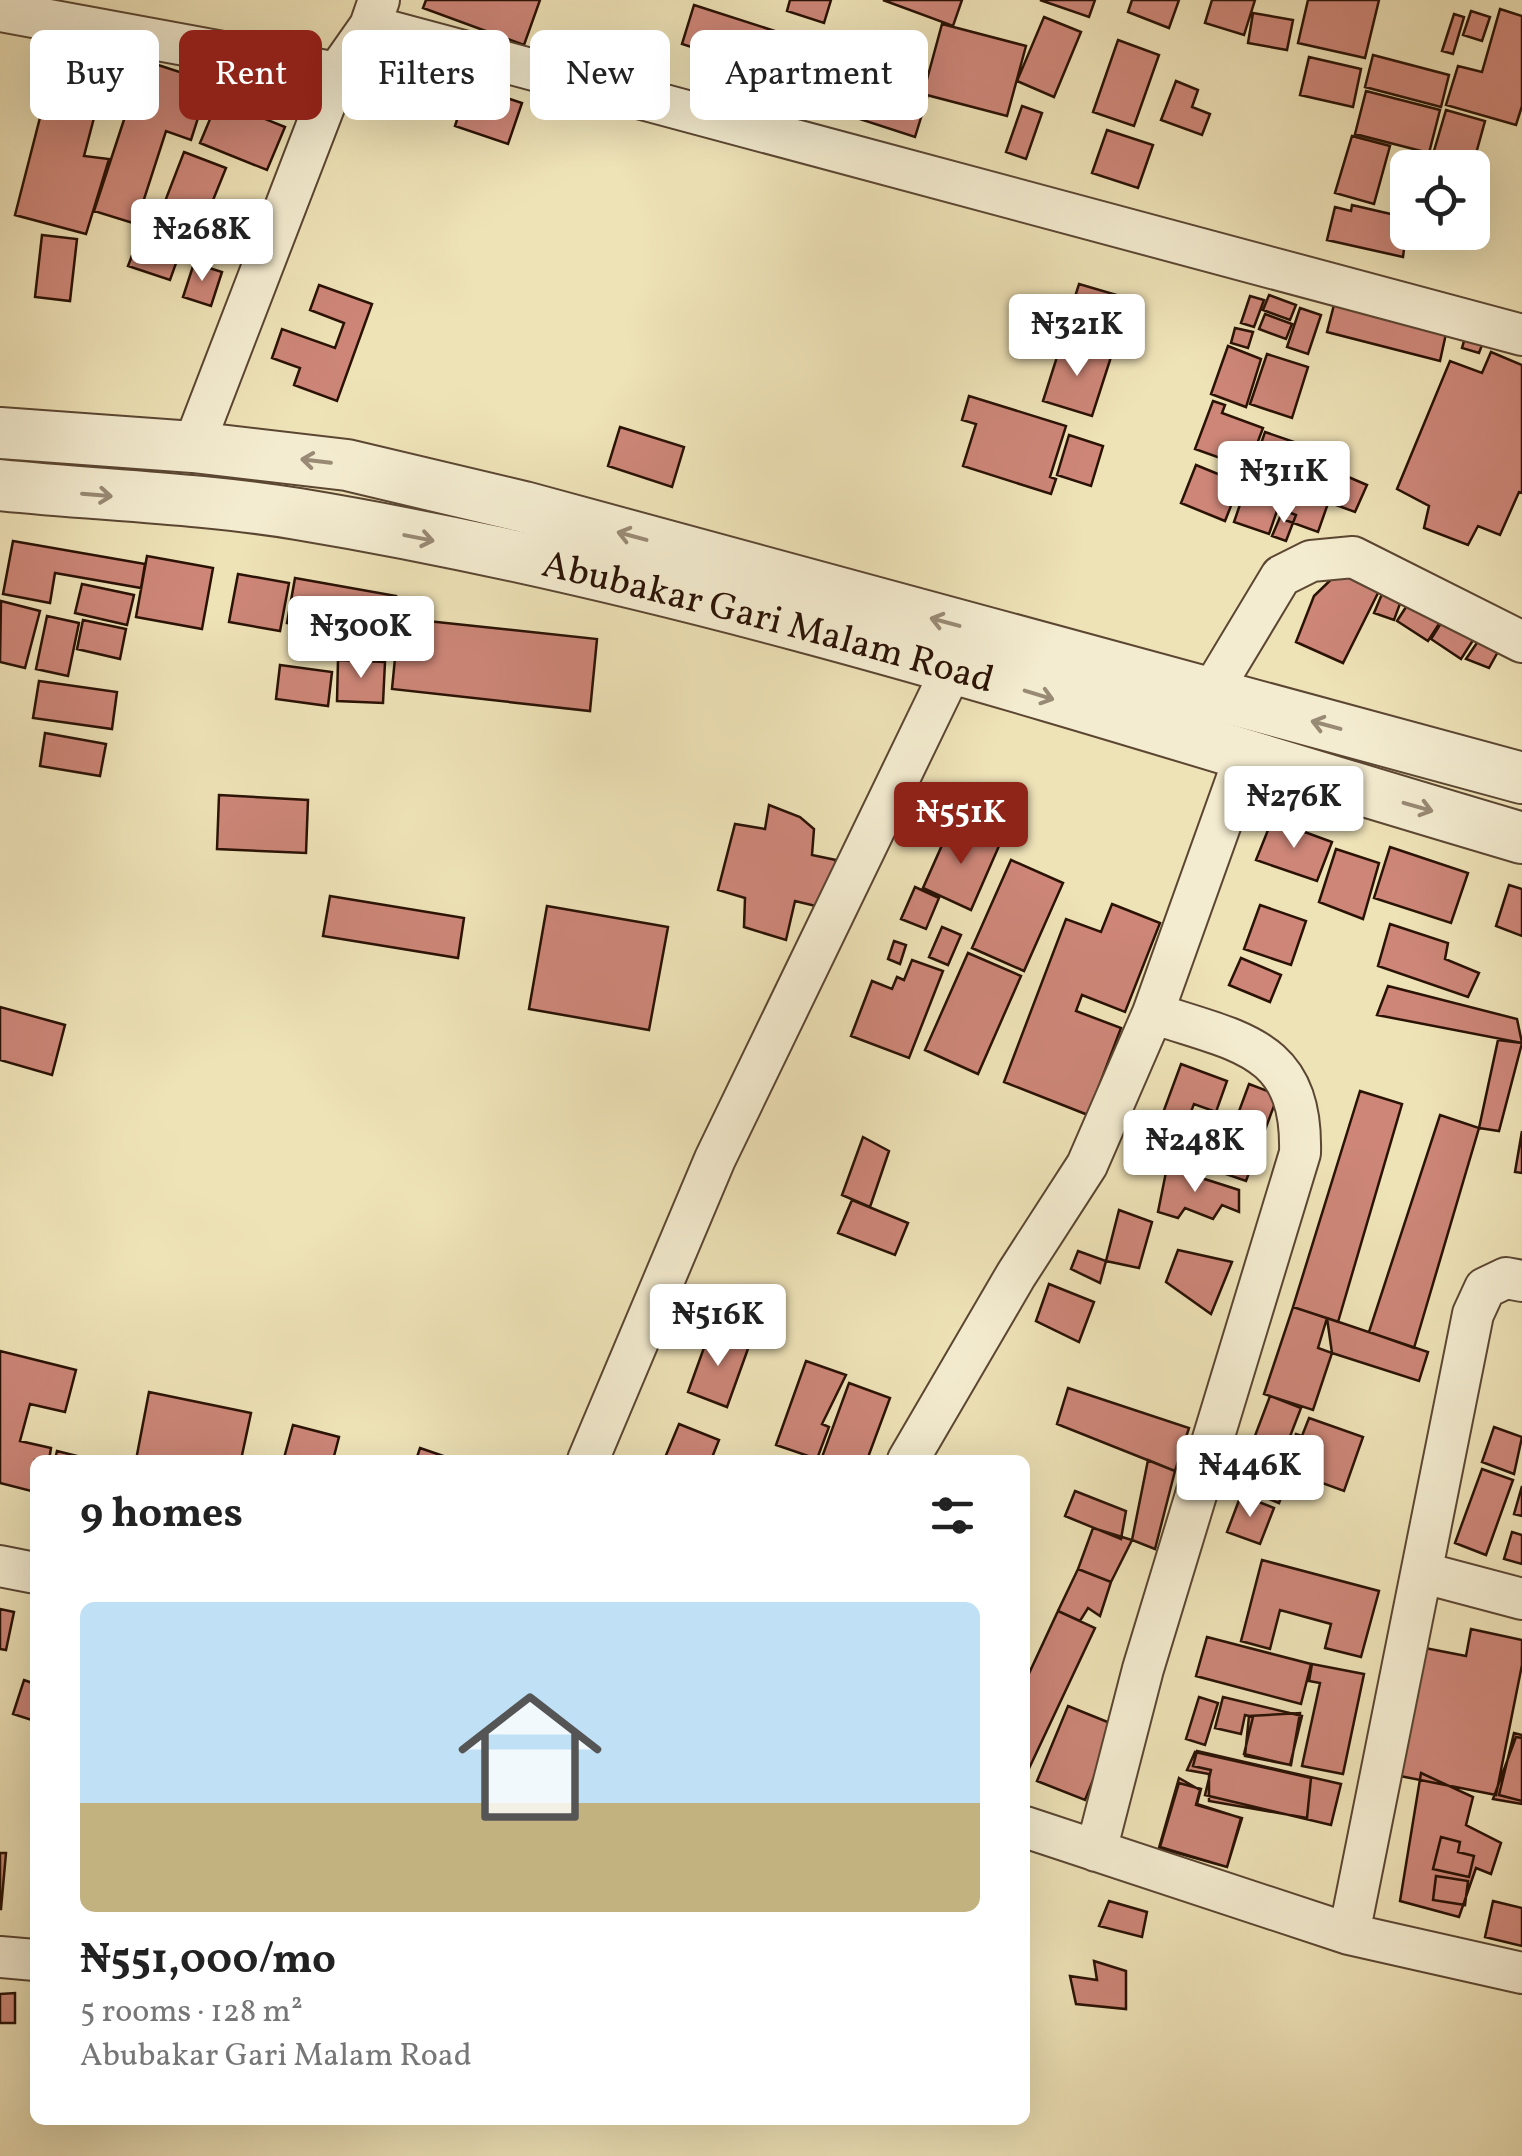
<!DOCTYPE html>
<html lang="en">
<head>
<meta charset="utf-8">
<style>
  :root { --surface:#fff; --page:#f6f6f6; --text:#222; --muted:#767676; --accent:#8f2418 }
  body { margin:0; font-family:Vollkorn,serif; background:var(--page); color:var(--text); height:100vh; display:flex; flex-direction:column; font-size:38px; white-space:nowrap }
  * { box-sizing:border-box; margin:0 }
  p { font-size:32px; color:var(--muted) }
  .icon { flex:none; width:55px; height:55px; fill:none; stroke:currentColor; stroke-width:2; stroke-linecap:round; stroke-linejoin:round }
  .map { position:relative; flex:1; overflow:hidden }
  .sheet { position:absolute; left:30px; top:1455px; width:1000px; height:670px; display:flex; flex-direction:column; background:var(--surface); border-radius:15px; box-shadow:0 10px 40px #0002 }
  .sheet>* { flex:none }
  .top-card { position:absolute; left:30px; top:30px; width:1000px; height:90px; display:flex; gap:20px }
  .buttons { position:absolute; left:1390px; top:150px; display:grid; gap:20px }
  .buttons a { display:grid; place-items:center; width:100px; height:100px; border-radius:15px; background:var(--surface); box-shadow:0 10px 40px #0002; font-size:50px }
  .price { position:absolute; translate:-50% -85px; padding:0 22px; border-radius:10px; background:#fff; color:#222; font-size:32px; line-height:65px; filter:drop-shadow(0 2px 5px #0008) }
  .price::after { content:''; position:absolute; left:50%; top:60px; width:30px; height:22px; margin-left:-15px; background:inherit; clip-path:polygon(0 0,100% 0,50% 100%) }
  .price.selected { background:var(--accent); color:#fff }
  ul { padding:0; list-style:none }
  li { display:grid; align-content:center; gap:20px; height:530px; padding:0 50px }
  li span { display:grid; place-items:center; height:310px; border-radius:15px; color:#555 }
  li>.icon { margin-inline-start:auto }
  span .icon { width:180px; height:180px; fill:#fffc; stroke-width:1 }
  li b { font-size:42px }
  h2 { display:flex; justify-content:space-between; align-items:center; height:120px; padding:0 50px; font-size:42px }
  .pill { padding:0 35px; border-radius:15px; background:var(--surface); box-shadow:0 10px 40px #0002; font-size:35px; line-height:90px }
  .pill.selected { background:var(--accent); color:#fff }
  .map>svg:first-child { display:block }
  .building { fill:#cd8678; stroke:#2a1205; stroke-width:2.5 }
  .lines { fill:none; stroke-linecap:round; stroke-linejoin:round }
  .minor-casing { stroke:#5b4632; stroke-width:44 }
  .tertiary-casing { stroke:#5b4632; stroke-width:54 }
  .minor { stroke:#f4ecd0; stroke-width:40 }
  .tertiary { stroke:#f4ecd0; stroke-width:50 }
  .oneway { stroke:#998a75 }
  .labels { text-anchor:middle; stroke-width:8; stroke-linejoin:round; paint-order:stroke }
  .street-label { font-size:38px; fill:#2a1205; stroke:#f4ecd0 }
</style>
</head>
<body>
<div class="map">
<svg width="1522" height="2156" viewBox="0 0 1522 2156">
  <rect width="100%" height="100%" fill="#eee2b7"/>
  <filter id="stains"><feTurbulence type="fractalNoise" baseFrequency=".002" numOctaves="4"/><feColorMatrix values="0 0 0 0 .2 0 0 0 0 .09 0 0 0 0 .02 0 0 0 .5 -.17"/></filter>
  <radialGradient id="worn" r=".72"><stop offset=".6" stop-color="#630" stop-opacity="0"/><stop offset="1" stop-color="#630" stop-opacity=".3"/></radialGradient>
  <path class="building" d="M426,0H540L524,45L423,8Z
    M790,0H831L824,23L787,11Z
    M883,0H962L953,26Z
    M1040,0H1095L1089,17Z
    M1132,0H1179L1169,28L1128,12Z
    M1212,0H1255L1244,35L1205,23Z
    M1308,0H1379L1365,58L1298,43Z
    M694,5L775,31L763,70L682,44Z
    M1500,9L1522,16V106L1516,125L1446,105L1458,66L1482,72Z
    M1471,11L1490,17L1482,41L1463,35Z
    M1253,13L1293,20L1287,50L1248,43Z
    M1454,14L1464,17L1453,54L1442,51Z
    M1044,17L1081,32L1054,97L1017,81Z
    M942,24L1026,46L1007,116L923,94Z
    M1118,40L1159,55L1134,126L1093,112Z
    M1373,55L1449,75L1441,107L1365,87Z
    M1309,57L1361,69L1353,107L1300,95Z
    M155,64L186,74L183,86L206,93L191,140L166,131L136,224L94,211L139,74L155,80Z
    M53,67L122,85L118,100L100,95L84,156L109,159L86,234L15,215Z
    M845,72L927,98L915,137L832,110Z
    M1176,81L1198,90L1192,107L1210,114L1202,135L1161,120Z
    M468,85L522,103L508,144L455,126Z
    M1366,91L1440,110L1429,153L1355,134Z
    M218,100L285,127L267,170L200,143Z
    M1022,106L1042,113L1026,159L1006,152Z
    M1446,110L1485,121L1472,168H1429Z
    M1107,130L1153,145L1138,188L1092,173Z
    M1352,136L1390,146L1374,204L1335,193Z
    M184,152L226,168L207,215L238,226L227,258L154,230Z
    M1352,205L1408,218L1403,257L1327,240L1335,207L1351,211Z
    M42,235L77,239L70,301L35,297Z
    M139,237L180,252L170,280L128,266Z
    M194,263L222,272L211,306L183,297Z
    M1079,284L1127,298L1111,352L1062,338Z
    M319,285L372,304L337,401L294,385L300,368L272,358L282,329L335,348L344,323L310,310Z
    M1269,295L1296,305L1290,320L1263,310Z
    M1250,296L1264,300L1254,327L1241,323Z
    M1336,297L1449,320L1440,361L1327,332Z
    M1300,308L1321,315L1308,354L1287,347Z
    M1265,314L1292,324L1286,339L1259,329Z
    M1235,328L1253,332L1248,348L1231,343Z
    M1467,331L1485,337L1479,353L1462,348Z
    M1062,341L1111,357L1092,416L1043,401Z
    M1228,346L1261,359L1246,407L1211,394Z
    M1491,352L1522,365V493L1519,492L1500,535L1478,526L1468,545L1424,528L1429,506L1397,489L1450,361L1482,373Z
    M1267,354L1308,367L1292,418L1250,404Z
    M969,396L1066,426L1050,477L1056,479L1051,494L963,466L976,424L962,420Z
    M1213,401L1225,405L1222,413L1263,428L1248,468L1195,449Z
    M620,427L684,447L672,487L608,466Z
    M1265,432L1300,444L1269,534L1234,522Z
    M1069,435L1103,446L1091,486L1057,475Z
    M1196,465L1240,483L1225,521L1181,503Z
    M1346,476L1367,485L1355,512L1336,505Z
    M1300,477L1333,489L1318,532L1285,520Z
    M1283,510L1296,515L1286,541L1272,536Z
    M13,541L145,564L141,588L55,573L50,603L3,594Z
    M147,556L213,568L202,629L136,617Z
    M1343,568L1383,583L1343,663L1296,642L1314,596Z
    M238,574L289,583L280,631L229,622Z
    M295,578L396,596L388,641L287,623Z
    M82,584L134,595L127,625L75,613Z
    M1417,590L1448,610L1428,641L1397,621Z
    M1382,594L1401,601L1394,620L1374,613Z
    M1,601L40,611L25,668L0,662Z
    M1450,609L1481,628L1461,659L1431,639Z
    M47,616L79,623L68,676L36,669Z
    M399,618L597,639L590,711L392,689Z
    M83,620L126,629L120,659L77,649Z
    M1485,631L1505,639L1489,668L1466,659Z
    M338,660L385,662L383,703L337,701Z
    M280,665L332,672L328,706L276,699Z
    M39,681L117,692L112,729L33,718Z
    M45,733L106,744L100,776L40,766Z
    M219,795L308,800L306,853L217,849Z
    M769,805L800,817L814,829L812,855L836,860L824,908L795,901L786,940L744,927L745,898L718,890L735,824L765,829Z
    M1272,820L1332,842L1317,881L1256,860Z
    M951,825L999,846L971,910L923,888Z
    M1390,847L1468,873L1451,923L1374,898Z
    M1336,849L1379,863L1363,919L1319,902Z
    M1011,860L1063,883L1024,971L972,948Z
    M1509,885L1522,889V936L1496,926Z
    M915,887L939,898L926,929L901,919Z
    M330,896L464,918L458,958L323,936Z
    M1112,904L1160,923L1125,1012L1082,995L1076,1011L1121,1028L1088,1115L1004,1082L1066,919L1101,932Z
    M1260,905L1306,921L1291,965L1244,949Z
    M547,906L668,927L649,1030L529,1009Z
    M1390,924L1448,943L1445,959L1479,973L1468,997L1378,966Z
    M942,927L961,935L948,965L929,957Z
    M894,941L906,945L900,964L888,959Z
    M968,953L1021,976L978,1074L925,1050Z
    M1241,958L1281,975L1270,1002L1229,985Z
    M912,960L943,971L909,1058L851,1036L872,981L892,989L897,977L904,980Z
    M1388,986L1517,1019L1522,1043L1377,1015Z
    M0,1007L65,1025L52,1075L0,1060Z
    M1498,1040L1522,1043L1499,1131L1479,1128Z
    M1181,1064L1227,1081L1216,1112L1194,1104L1186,1124L1213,1133L1201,1166L1150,1148Z
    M1249,1084L1278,1095L1246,1181L1217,1171Z
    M1360,1091L1402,1104L1338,1322L1293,1307Z
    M1440,1115L1479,1128L1414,1348L1369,1332Z
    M1522,1131V1173L1515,1172Z
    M863,1137L889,1151L870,1207L842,1195Z
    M1167,1167L1239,1190V1212L1222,1205L1213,1219L1185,1208L1178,1218L1158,1212Z
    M852,1200L908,1223L895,1255L838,1233Z
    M1119,1210L1152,1222L1139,1268L1106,1261Z
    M1178,1250L1232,1262L1211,1314L1166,1282Z
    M1078,1251L1106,1261L1100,1283L1071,1269Z
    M1049,1284L1094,1302L1079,1342L1036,1321Z
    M1293,1307L1327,1318L1318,1348L1332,1353L1313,1410L1264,1394Z
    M1327,1318L1428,1352L1419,1381L1332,1353Z
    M710,1331L749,1346L727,1407L688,1392Z
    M0,1351L76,1370L65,1412L30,1404L20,1441L51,1448L49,1460H35V1492L0,1483Z
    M806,1361L846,1375L822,1424L829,1427L817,1459L776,1445Z
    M849,1383L890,1398L867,1460L822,1457Z
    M1068,1388L1189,1428L1175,1471L1057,1424Z
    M149,1392L251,1413L241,1460H136Z
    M1270,1396L1301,1408L1284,1452L1293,1455L1287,1471L1247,1457Z
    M1309,1418L1363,1437L1344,1491L1292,1472L1300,1450L1291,1447L1296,1434L1302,1436Z
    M679,1424L719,1440L711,1460H664Z
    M293,1425L339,1437L333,1460L284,1458Z
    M1494,1427L1522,1437L1514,1474L1482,1462Z
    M420,1448L455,1460H416Z
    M57,1451L93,1460H55Z
    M1148,1460L1175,1471L1155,1549L1132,1540Z
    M1256,1466L1288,1479L1279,1503L1246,1490Z
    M1482,1469L1513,1480L1486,1555L1455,1543Z
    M1522,1486V1516L1514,1514Z
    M1075,1491L1126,1511L1121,1539L1065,1516Z
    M1241,1495L1274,1508L1260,1544L1227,1532Z
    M1093,1528L1132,1540L1111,1582L1078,1569Z
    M1512,1532L1522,1535V1564L1504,1559Z
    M1262,1560L1379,1591L1361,1657L1325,1648L1331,1624L1280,1610L1270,1649L1241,1641Z
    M1078,1569L1111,1582L1100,1616L1088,1608L1080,1621L1058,1611Z
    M0,1609L14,1612L6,1650L0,1649Z
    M1058,1611L1095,1628L1025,1777V1682Z
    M1471,1629L1522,1640V1665L1496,1795L1400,1776L1425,1648L1466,1656Z
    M1207,1637L1311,1664L1301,1704L1196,1676Z
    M1312,1664L1364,1674L1343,1774L1302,1766L1320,1683L1309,1681Z
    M24,1680L35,1684V1721L13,1714Z
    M1199,1697L1218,1703L1205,1745L1186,1739Z
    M1223,1697L1302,1716L1290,1765L1244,1754L1253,1717L1245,1715L1241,1734L1215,1728Z
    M1068,1706L1115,1725L1085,1800L1037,1781Z
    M1300,1713L1291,1765L1245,1756L1249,1716Z
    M1514,1733L1522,1735V1801L1499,1795Z
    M1516,1737L1522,1738V1804L1493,1799Z
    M1197,1751L1341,1784L1331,1825L1205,1795L1211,1770L1193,1766Z
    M1195,1752L1311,1778L1307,1818L1209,1801V1774L1187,1770Z
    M1421,1773L1473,1797L1466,1825L1501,1843L1491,1874L1476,1868L1459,1917L1400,1901Z
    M1179,1778L1200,1790L1196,1805L1242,1818L1227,1867L1159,1848Z
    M1179,1783L1201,1789L1197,1804L1241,1818L1227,1867L1160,1847Z
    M1441,1837L1460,1842L1458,1852L1474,1856L1469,1877L1433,1869Z
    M0,1853H6L1,1909H0Z
    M1436,1876L1468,1881L1465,1905L1433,1900Z
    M1109,1901L1147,1912L1142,1937L1099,1926Z
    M1493,1901L1522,1908V1946L1485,1937Z
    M1094,1961L1126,1971V2009L1076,2004L1070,1976L1097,1980Z
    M15,1993V2023H0V1994Z"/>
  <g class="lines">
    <g class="minor-casing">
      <path id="minor" d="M0,11L337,73
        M370,26L1522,335
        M193,447L337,73L370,26L379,0
        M1210,694L1281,576L1311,561L1353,557L1522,642
        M588,1460L715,1159L952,669
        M908,1460L1016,1275L1087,1165L1153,1013L1245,756
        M0,1566L35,1573
        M1424,1573L1522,1599
        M1025,1827L1349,1934L1522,1973
        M1096,1851L1143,1669L1300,1153C1303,1045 1237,1042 1153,1013
        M1349,1934L1473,1314L1485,1288L1506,1278L1522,1281
        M0,1957L35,1960"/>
    </g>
    <g class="tertiary-casing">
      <g id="tertiary">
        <path d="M0,433L193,447L347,465L524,507L1522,778"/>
        <path id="s1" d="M0,485C99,495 200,498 298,514C713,583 1119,719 1522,838"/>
      </g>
    </g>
    <use href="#minor" class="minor"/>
    <use href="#tertiary" class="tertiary"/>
  </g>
  <defs><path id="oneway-shaft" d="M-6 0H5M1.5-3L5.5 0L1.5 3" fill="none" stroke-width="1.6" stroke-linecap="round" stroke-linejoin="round" transform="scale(2.5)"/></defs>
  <g class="oneway">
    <use href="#oneway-shaft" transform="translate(316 461) rotate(-173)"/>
    <use href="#oneway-shaft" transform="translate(97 495) rotate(5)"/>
    <use href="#oneway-shaft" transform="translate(632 536) rotate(-165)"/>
    <use href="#oneway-shaft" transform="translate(419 538) rotate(11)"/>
    <use href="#oneway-shaft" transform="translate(945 622) rotate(-165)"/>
    <use href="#oneway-shaft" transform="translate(1039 695) rotate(17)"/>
    <use href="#oneway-shaft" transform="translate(1326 725) rotate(-165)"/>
    <use href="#oneway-shaft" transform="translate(1418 807) rotate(16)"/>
  </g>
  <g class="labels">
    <g class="street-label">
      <text dy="13" stroke="none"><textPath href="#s1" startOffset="782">Abubakar Gari Malam Road</textPath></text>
    </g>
  </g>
  <rect width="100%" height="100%" filter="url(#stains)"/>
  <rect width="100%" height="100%" fill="url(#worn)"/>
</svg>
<div class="buttons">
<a><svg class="icon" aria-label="locate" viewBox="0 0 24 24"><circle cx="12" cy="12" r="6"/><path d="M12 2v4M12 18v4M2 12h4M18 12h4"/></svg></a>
</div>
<b class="price" style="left:202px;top:284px">₦268K</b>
<b class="price" style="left:1077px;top:379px">₦321K</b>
<b class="price" style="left:1284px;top:526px">₦311K</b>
<b class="price" style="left:361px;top:681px">₦300K</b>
<b class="price" style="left:1294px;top:851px">₦276K</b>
<b class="price selected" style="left:961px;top:867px">₦551K</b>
<b class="price" style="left:1195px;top:1195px">₦248K</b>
<b class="price" style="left:718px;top:1369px">₦516K</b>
<b class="price" style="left:1250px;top:1520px">₦446K</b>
<div class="top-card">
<a class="pill">Buy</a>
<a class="pill selected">Rent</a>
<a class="pill">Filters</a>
<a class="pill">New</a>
<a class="pill">Apartment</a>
</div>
<section class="sheet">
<h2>9 homes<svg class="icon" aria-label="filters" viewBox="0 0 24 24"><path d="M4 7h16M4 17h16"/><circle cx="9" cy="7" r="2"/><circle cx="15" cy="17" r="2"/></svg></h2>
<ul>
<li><span style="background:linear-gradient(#bfe0f5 65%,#c2b280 0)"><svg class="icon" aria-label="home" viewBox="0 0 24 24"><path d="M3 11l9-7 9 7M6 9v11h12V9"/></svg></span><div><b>₦551,000/mo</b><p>5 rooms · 128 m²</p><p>Abubakar Gari Malam Road</p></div></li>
</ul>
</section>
</div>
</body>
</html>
